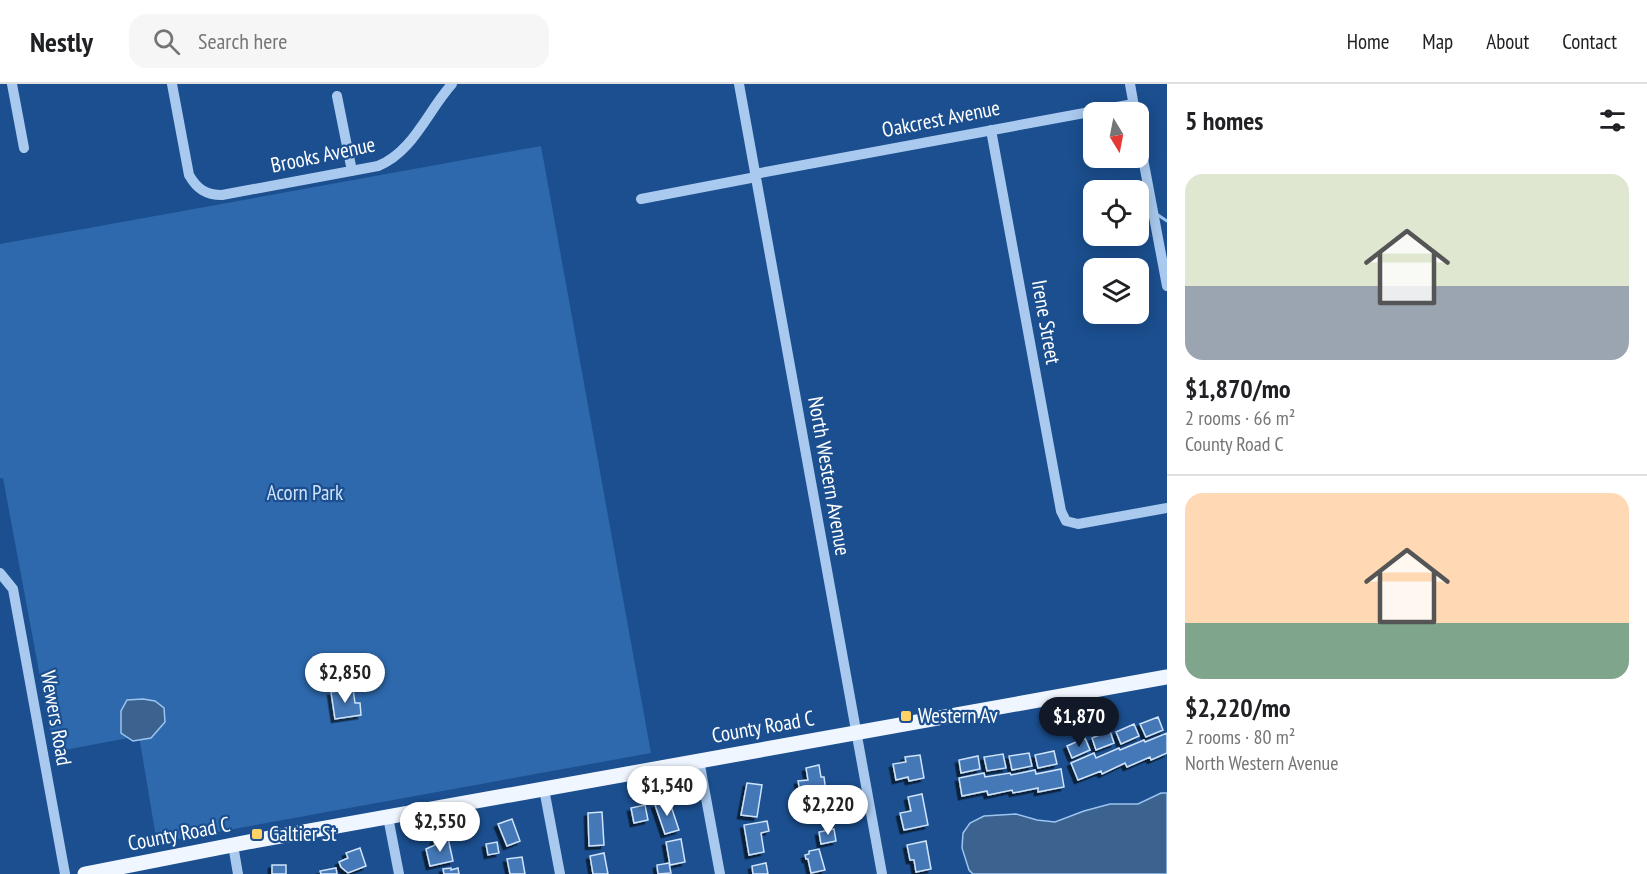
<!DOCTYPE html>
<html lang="en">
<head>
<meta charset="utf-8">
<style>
  :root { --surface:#fff; --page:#f6f6f6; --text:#202124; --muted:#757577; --line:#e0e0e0; --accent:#111827 }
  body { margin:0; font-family:"PT Sans Narrow",sans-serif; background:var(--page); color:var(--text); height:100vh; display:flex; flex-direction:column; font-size:22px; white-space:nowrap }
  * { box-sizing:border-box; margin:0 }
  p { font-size:20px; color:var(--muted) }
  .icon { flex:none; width:33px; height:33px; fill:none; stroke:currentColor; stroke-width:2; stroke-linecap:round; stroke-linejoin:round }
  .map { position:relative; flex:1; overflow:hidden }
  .panel { display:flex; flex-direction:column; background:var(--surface); width:480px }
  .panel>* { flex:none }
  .needle { width:39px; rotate:170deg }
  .controls { position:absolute; left:1083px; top:18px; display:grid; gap:12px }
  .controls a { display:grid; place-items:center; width:66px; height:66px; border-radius:12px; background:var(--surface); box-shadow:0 3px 15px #0003; font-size:30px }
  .price { position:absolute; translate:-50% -51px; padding:0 14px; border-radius:21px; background:#fff; color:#222; font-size:20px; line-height:39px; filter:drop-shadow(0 2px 3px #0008) }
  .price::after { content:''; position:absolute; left:50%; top:36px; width:18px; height:14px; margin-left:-9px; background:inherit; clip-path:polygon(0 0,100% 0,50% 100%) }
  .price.selected { background:var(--accent); color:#fff }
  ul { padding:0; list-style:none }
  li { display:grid; align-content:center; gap:12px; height:318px; padding:0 18px }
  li+li { border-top:2px solid var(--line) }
  li span { display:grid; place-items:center; height:186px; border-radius:18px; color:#555 }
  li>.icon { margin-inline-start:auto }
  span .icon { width:108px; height:108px; fill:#fffc; stroke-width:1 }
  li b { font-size:26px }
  h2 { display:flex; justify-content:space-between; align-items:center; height:72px; padding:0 18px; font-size:26px }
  header { display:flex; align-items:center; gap:36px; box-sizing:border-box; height:84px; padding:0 30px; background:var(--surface); border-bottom:2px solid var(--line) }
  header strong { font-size:28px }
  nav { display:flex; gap:33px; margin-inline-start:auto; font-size:21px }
  .search { width:420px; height:54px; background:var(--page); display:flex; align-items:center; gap:15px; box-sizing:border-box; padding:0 21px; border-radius:18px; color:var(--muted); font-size:22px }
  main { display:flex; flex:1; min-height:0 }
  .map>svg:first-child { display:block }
  .green { fill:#2e69ad }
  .water { fill:#3c6290; stroke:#9cc4f0; stroke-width:1.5 }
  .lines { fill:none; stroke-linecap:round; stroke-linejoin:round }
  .stream { stroke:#9cc4f0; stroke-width:3 }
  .building { fill:#4478b7; stroke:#cfe3fa; stroke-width:1.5; filter:url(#shadow) }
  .minor { stroke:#a9c9ee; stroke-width:10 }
  .major { stroke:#f0f6ff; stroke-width:15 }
  .poi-dot { fill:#ffd166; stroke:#1b4f8f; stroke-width:2 }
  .labels { text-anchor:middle; stroke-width:4.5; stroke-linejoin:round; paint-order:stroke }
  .street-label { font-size:21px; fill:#fff; stroke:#1b4f8f }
  .park-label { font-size:21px; fill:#cfe3fa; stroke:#1b4f8f }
  .poi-label { font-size:21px; fill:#fff; stroke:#1b4f8f; text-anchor:start }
</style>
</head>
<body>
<header>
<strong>Nestly</strong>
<div class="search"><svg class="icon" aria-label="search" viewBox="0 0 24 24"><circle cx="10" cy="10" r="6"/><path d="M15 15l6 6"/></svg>Search here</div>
<nav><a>Home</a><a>Map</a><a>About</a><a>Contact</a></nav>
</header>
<main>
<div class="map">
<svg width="1167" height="790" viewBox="0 0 1167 790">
  <defs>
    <filter id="shadow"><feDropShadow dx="-3.5" dy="3.5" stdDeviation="0" flood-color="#0009"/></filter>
  </defs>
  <rect width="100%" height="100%" fill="#1b4f8f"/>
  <path class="green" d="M541,62L651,669L157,759L139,652L54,668L3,394H0V160Z"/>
  <path class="water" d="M143,615L155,617L164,624L165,638L151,654L133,657L121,649V627L127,616Z
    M1161,709H1167V790H973L969,786L962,764L963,749L970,739L984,732L1016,730L1037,736L1055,738L1084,727L1110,720H1138Z"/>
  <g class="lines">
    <path class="stream" d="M1158,131L1167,137"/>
  </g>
  <path class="building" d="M353,605L355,619H360L361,631L335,635L331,608Z
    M1158,633L1163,646L1146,653L1140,640Z
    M1134,640L1139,652L1121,660L1116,648Z
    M1110,647L1114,659L1096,666L1092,654Z
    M1167,649V669L1151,676L1150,673L1127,683L1125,679L1102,690L1101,687L1078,696L1071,679L1094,669L1096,674L1119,664L1120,666L1144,656L1145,658Z
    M1085,654L1090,666L1072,674L1067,662Z
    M1054,667L1057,680L1038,684L1035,671Z
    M1029,669L1032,682L1012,686L1009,672Z
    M1003,670L1006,684L987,687L984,673Z
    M920,671L924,694L909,697L908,693L896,696L893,680L906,678L905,673Z
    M978,672L980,685L961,689L959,676Z
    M819,681L821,693H824L829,730L813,733L809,711L801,713L798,697L808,696L806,684Z
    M1061,685L1064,703L1038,708V704L1013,709L1012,706L988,711L987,707L962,712L959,694L984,689L985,693L1010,689L1011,691L1035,686L1036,690Z
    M747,699L762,701L757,733L741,731Z
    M922,710L928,741L904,746L900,729L911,727L908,713Z
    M669,716L679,746L665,750L655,721Z
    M645,721L648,736L634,739L631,724Z
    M602,728L604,761L589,762L588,729Z
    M512,735L520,757L507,762L498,740Z
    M767,737L769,747L761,749L764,768L749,771L744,741Z
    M834,745L836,757L821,760L819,748Z
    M448,754L453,777L430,782L426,765L435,761L434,756Z
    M681,755L685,778L670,781L666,758Z
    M926,757L931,785L916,788L914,776H910L907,761Z
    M497,758L499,769L488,771L486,760Z
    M360,764L366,782L348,789L341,783L339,778L348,774L346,769Z
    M819,765L825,786L811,789L808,775H806L805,771L809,770V767Z
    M604,769L608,790H593L590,772Z
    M522,773L525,790H510L507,775Z
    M669,779L671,789L658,790L657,781Z
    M766,779L768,790H753L752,782Z
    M272,781H286V790H272Z
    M336,784L337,790H321L320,787Z
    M451,784V786L458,784L459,790H444L443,785Z"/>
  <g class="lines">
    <path class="minor" d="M12,0L24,64
      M172,0L189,91C197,105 206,111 222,111L378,82C413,68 427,28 452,0
      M739,0L882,790
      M1130,0L1135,28
      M337,12L352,87
      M991,46L1061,427L1066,437L1078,440L1167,424
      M1138,48L1167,202
      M755,90L1133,20
      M641,115L756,93
      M0,489L13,505L65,790
      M699,676L720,790
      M544,705L560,790
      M388,733L399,790
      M233,761L238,790"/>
    <path class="major" d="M85,790L248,758L1167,593"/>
  </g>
  <g class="poi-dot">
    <rect x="900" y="626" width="12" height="12" rx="3"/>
    <rect x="251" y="744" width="12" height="12" rx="3"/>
  </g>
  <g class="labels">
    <g class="street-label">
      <text transform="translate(941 35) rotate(-11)" y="7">Oakcrest Avenue</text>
      <text transform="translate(323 71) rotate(-12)" y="7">Brooks Avenue</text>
      <text transform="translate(1046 238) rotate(80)" y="7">Irene Street</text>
      <text transform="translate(829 392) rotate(80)" y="7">North Western Avenue</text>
      <text transform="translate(56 634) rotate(80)" y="7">Wewers Road</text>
      <text transform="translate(763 643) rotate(-10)" y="7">County Road C</text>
      <text transform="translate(179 750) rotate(-11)" y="7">County Road C</text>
    </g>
    <g class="park-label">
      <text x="305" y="416">Acorn Park</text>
    </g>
    <g class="poi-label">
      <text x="918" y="639">Western Av</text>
      <text x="269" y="757">Galtier St</text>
    </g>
  </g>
</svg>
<div class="controls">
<a><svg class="needle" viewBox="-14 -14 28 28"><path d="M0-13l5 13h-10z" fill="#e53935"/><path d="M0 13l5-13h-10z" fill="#757577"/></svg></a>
<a><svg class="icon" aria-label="locate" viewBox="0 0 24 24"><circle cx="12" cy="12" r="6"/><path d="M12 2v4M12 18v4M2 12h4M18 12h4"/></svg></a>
<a><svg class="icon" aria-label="layers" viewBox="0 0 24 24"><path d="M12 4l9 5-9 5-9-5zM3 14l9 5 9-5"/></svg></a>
</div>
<b class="price" style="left:345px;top:620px">$2,850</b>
<b class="price selected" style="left:1079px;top:664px">$1,870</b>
<b class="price" style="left:667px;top:733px">$1,540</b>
<b class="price" style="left:828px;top:752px">$2,220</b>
<b class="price" style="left:440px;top:769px">$2,550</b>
</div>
<section class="panel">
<h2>5 homes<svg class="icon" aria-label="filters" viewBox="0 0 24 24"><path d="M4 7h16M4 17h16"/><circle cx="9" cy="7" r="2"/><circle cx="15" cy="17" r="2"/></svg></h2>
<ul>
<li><span style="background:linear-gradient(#dfe7d0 60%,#9aa5b1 0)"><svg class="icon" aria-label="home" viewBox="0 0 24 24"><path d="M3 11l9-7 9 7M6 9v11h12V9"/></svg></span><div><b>$1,870/mo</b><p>2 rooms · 66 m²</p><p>County Road C</p></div></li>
<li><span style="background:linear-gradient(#ffd9b3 70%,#7fa58c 0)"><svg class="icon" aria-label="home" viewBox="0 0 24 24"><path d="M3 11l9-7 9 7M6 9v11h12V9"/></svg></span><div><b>$2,220/mo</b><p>2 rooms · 80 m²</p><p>North Western Avenue</p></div></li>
</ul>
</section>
</main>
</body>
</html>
